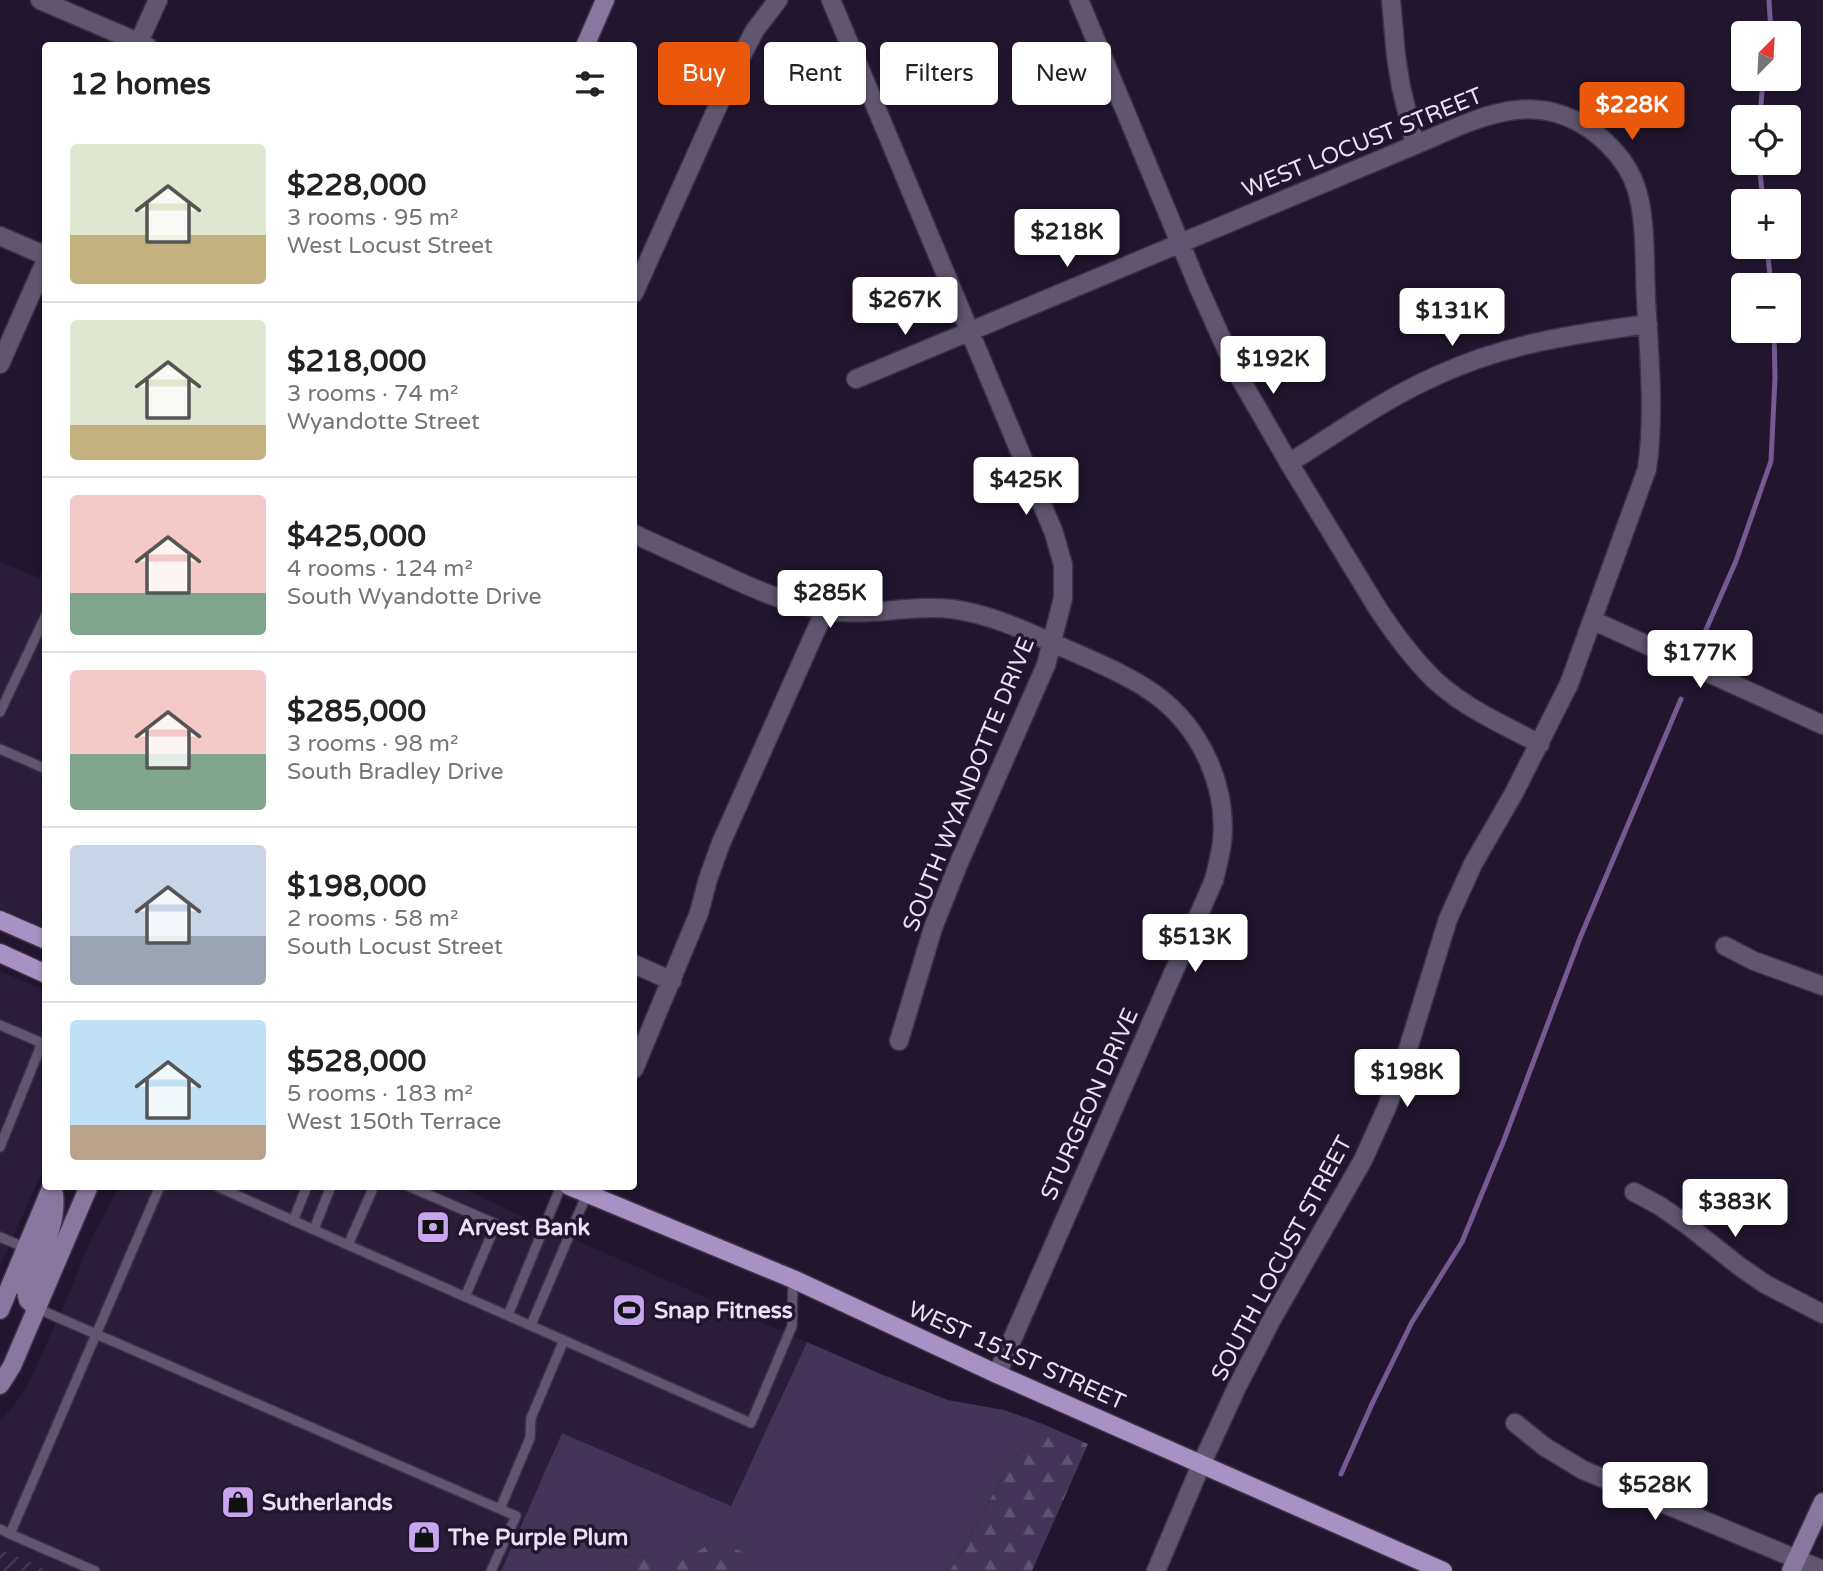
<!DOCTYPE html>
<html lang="en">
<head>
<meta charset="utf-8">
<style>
  :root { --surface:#fff; --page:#f2f2f2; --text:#222; --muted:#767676; --line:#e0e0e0; --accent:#ea580c }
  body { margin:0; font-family:"Varela Round",sans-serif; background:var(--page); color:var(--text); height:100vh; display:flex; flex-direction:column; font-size:26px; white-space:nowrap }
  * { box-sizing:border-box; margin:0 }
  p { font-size:23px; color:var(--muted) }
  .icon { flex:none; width:38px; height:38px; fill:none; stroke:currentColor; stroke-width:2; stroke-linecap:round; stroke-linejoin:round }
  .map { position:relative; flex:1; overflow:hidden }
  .side { position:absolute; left:42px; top:42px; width:595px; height:1148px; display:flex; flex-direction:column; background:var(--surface); border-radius:7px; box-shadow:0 2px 5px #0004 }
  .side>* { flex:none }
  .banner { position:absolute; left:658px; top:42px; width:665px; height:63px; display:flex; gap:14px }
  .needle { width:46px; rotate:24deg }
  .buttons { position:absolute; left:1731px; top:21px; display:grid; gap:14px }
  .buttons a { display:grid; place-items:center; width:70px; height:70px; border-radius:7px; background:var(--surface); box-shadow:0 2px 5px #0004; font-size:35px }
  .price { position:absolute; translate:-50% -60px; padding:0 16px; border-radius:7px; background:#fff; color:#222; font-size:23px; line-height:46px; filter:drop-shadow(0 2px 4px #0008) }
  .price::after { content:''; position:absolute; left:50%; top:42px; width:21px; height:16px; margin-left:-10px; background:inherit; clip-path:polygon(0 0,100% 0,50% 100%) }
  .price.active { background:var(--accent); color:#fff }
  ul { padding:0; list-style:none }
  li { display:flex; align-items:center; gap:21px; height:175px; padding:0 28px }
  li+li { border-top:2px solid var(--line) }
  li span { display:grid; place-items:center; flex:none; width:196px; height:140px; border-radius:7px; color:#555 }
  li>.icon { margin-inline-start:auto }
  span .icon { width:84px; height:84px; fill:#fffc; stroke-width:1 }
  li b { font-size:30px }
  h2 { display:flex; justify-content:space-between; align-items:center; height:84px; padding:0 28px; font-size:30px }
  .chip { padding:0 24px; border-radius:7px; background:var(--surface); box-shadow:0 2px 5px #0004; font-size:24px; line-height:63px }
  .chip.active { background:var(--accent); color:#fff }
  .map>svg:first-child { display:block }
  .built { fill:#2b1d3a }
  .industrial { fill:url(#industrial-furrows) }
  .green { fill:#443457 }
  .forest { fill:url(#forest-firs) }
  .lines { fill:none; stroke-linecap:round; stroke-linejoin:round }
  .stream { stroke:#745993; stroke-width:5 }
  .lane-casing { stroke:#3d3248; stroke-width:12 }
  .street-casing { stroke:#3d3248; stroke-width:21 }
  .secondary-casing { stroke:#3d3248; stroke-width:21 }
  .primary-casing { stroke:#3d3248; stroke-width:21 }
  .lane { stroke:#61566f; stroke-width:9 }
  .street { stroke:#61566f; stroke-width:18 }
  .secondary { stroke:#89779f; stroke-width:18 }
  .primary { stroke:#a891c5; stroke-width:18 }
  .labels { text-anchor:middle; stroke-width:7; stroke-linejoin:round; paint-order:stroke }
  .street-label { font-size:23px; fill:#e8e1f1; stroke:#21162d }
  .poi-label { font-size:23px; font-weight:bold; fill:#e8e1f1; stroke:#21162d; text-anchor:start }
</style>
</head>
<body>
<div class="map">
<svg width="1823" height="1571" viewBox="0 0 1823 1571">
  <defs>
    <pattern id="industrial-furrows" width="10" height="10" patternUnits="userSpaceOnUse" patternTransform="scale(1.75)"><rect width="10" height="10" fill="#2b1d3a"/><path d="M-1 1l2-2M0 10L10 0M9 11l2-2" fill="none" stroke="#4a3e57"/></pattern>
    <pattern id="forest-firs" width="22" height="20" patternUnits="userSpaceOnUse" patternTransform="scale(1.75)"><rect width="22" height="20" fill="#443457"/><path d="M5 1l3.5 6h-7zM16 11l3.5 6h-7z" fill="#5f5170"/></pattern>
  </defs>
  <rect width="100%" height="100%" fill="#21162d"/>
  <path class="built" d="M0,562L39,578L45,564V927L0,908Z
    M0,971L46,991L45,1165L0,1267Z
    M119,1187H460L519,1215L807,1342L731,1507L562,1433L501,1571H50L0,1549V1421L14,1406L27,1386L67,1299L90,1241Z"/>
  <path class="industrial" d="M0,1549L50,1571H0Z"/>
  <path class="green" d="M807,1342L883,1375L948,1400L1004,1410L1043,1424L1008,1467L954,1565L948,1571H751L715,1540L692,1555H655L622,1557L615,1571H501L562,1433L731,1506Z"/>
  <path class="forest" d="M1043,1424L1088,1444L1032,1571H948L954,1565L1008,1467Z
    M715,1540L747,1554L751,1571H615L622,1557L655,1555H692Z"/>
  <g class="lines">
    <path class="stream" d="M1769,0L1771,33
      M1760,117L1763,79
      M1759,163L1763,201
      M1767,247L1771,285
      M1705,632L1736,561L1771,461L1775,378L1774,331
      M1341,1474L1372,1404L1412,1322L1462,1242L1504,1140L1580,938L1681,699"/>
    <g class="lane-casing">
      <path id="lane" d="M0,712L46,615
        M0,749L46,769
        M0,1025L42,1043L0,1147
        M216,1186L348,1245
        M374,1186L348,1245L751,1423L792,1326L793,1279
        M408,1186L496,1224L465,1297
        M293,1221L307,1186
        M314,1229L331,1186
        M0,1237L26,1248
        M36,1308L516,1516L491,1571
        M508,1315L561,1186
        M531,1325L587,1194
        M500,1509L530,1438L531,1418L564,1340
        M0,1529L10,1534L160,1186
        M10,1534L95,1571"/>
    </g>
    <g class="street-casing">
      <path id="street" d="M40,0L147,46
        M831,0L1054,533L1063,565V598L1046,665L958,865L933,928L899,1041
        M1079,0L1198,286L1237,373L1289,463L1378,609C1392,630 1407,651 1425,670C1455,704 1500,723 1540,744
        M1391,0L1396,56L1401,87L1415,145
        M137,46L158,0
        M0,236L46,256
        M634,293L734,70L755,30L778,0
        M0,364L46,260
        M856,379L1415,145C1479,118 1536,85 1599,136C1614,149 1627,164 1634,182C1647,214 1644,264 1646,299C1649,355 1655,413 1647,469L1569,684L1514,793L1473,864L1448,919L1408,1049L1387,1107L1363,1160L1272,1319L1237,1387L1201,1465L1156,1571
        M1289,463C1337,433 1384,399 1436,376C1505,344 1574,334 1648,324
        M634,534C662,547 691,560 720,573C754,589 788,604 825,610C867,618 909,604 952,609C995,615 1032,634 1071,651C1100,664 1130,676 1156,695C1201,728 1228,787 1222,843C1220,855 1217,868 1214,880L997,1374
        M1592,620L1823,725
        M1725,946L1754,961L1823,986
        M634,964L672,981
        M634,1069L699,913L708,879L721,843L825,610
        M1634,1192L1660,1206L1686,1224L1739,1266L1765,1284L1823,1314
        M1515,1423L1545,1447L1583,1470L1823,1570"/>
    </g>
    <g class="secondary-casing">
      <path id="secondary" d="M585,46L605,0
        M36,1308L28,1300L26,1291C36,1258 58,1230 54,1194
        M0,1310L52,1186
        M0,1385L12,1366L89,1186
        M1791,1571L1823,1502"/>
    </g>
    <g class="primary-casing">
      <path id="primary" d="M0,920L46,940
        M0,953L46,974
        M569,1186L793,1279L997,1374L1443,1571"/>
    </g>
    <use href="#lane" class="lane"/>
    <use href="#street" class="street"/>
    <use href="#secondary" class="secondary"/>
    <use href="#primary" class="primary"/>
  </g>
  <defs>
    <g id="bank-square" transform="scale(1.75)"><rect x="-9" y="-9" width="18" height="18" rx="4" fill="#c7a6ef" stroke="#21162d"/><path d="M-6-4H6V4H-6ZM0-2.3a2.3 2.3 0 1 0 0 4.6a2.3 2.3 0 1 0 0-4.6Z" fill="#111"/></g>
    <g id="stadium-square" transform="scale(1.75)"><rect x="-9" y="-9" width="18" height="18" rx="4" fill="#c7a6ef" stroke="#21162d"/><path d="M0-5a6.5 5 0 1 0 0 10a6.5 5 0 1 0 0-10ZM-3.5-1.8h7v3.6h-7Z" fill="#111"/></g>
    <g id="shop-square" transform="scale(1.75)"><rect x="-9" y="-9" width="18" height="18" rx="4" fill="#c7a6ef" stroke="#21162d"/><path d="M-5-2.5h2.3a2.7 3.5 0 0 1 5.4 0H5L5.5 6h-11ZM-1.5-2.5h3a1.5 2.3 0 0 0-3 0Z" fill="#111"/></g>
  </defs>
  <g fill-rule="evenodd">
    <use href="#bank-square" x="433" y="1227"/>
    <use href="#stadium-square" x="629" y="1310"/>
    <use href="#shop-square" x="238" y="1502"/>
    <use href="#shop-square" x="424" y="1537"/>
  </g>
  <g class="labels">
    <g class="street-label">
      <text transform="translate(1362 142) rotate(-22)" y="8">WEST LOCUST STREET</text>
      <text transform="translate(968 784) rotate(-68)" y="8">SOUTH WYANDOTTE DRIVE</text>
      <text transform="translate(1089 1104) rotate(-66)" y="8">STURGEON DRIVE</text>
      <text transform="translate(1281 1258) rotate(-62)" y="8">SOUTH LOCUST STREET</text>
      <text transform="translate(1017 1355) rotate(24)" y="8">WEST 151ST STREET</text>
    </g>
    <g class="poi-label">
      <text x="458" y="1235">Arvest Bank</text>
      <text x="654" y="1318">Snap Fitness</text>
      <text x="262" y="1510">Sutherlands</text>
      <text x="448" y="1545">The Purple Plum</text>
    </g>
  </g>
</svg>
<div class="buttons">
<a><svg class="needle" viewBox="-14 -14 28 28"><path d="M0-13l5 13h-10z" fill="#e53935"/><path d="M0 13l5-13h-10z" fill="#767676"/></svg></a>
<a><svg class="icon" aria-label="locate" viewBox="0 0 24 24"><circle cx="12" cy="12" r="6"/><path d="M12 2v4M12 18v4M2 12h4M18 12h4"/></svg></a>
<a>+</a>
<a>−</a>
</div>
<b class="price active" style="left:1632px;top:142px">$228K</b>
<b class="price" style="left:1067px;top:269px">$218K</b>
<b class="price" style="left:905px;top:337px">$267K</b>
<b class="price" style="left:1452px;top:348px">$131K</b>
<b class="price" style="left:1273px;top:396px">$192K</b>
<b class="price" style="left:1026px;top:517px">$425K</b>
<b class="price" style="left:830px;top:630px">$285K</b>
<b class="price" style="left:1700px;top:690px">$177K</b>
<b class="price" style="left:1195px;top:974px">$513K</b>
<b class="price" style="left:1407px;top:1109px">$198K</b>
<b class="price" style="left:1735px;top:1239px">$383K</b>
<b class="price" style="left:1655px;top:1522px">$528K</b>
<div class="banner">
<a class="chip active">Buy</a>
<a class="chip">Rent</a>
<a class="chip">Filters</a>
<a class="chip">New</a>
</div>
<section class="side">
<h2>12 homes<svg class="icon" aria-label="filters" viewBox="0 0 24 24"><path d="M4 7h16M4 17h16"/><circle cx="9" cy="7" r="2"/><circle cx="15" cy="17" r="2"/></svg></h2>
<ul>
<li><span style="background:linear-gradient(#dfe7d0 65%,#c2b280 0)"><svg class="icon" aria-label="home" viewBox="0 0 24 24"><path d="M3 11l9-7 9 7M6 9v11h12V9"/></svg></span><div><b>$228,000</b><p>3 rooms · 95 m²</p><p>West Locust Street</p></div></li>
<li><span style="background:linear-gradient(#dfe7d0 75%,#c2b280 0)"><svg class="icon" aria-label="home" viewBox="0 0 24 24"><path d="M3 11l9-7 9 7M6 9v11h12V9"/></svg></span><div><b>$218,000</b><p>3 rooms · 74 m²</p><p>Wyandotte Street</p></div></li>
<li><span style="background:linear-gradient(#f6c9c9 70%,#7fa58c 0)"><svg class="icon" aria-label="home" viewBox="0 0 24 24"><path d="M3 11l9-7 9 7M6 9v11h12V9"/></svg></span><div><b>$425,000</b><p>4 rooms · 124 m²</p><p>South Wyandotte Drive</p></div></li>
<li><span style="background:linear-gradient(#f6c9c9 60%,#7fa58c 0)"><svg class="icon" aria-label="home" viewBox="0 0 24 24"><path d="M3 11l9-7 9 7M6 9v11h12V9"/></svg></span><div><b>$285,000</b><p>3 rooms · 98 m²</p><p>South Bradley Drive</p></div></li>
<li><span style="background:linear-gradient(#c9d6e8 65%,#9aa5b1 0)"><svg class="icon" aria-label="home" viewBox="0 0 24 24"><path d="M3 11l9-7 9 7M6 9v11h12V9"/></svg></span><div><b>$198,000</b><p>2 rooms · 58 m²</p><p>South Locust Street</p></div></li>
<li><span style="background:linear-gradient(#bfe0f5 75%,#b9a48a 0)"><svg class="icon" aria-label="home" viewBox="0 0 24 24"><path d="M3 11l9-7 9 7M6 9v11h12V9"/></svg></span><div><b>$528,000</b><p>5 rooms · 183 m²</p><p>West 150th Terrace</p></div></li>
</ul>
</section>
</div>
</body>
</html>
